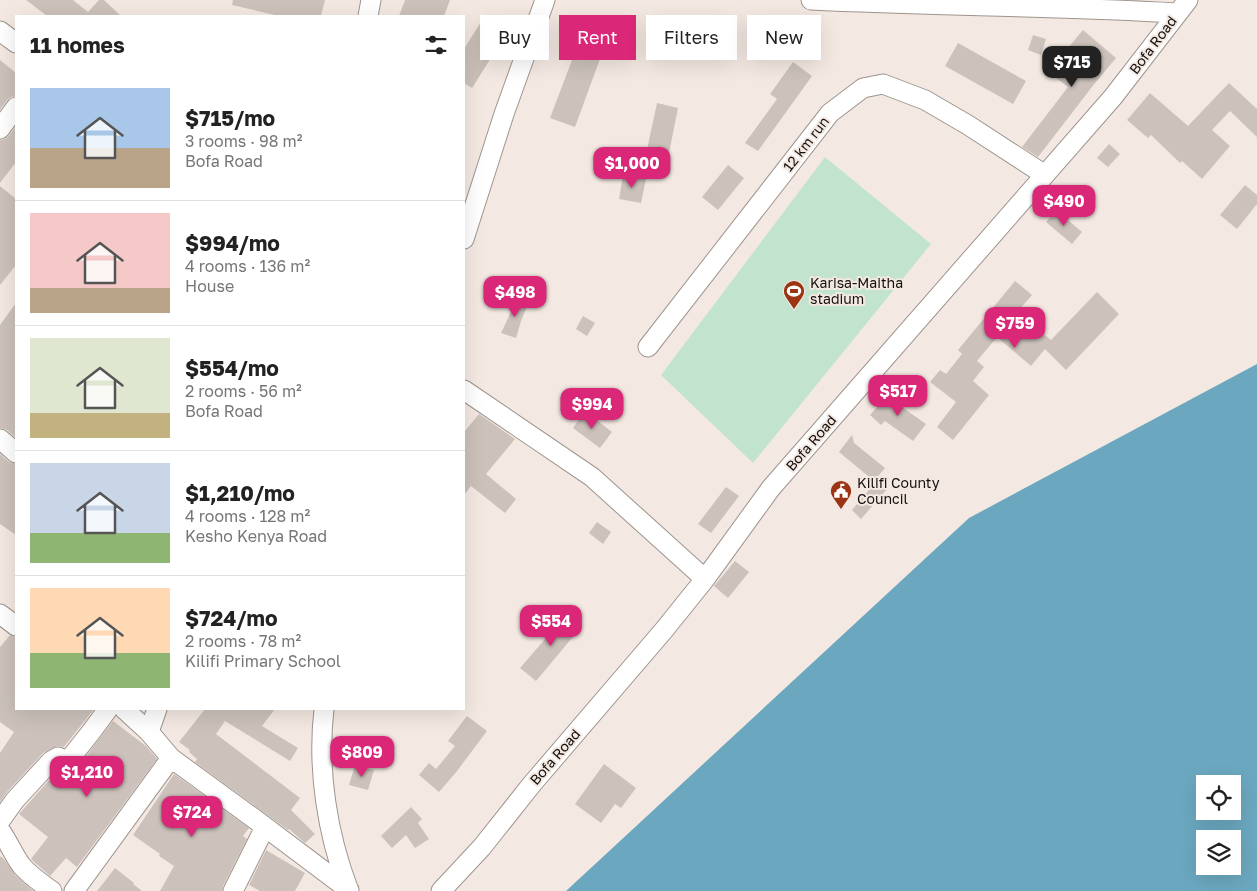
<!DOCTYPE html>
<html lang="en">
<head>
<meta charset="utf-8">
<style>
  :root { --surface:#fff; --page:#f2f2f2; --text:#222; --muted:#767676; --line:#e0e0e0; --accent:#db2777 }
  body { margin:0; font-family:"Golos Text",sans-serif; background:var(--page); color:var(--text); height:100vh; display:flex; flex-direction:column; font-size:19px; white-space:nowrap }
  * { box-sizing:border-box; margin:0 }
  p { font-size:16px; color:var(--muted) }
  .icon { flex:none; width:28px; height:28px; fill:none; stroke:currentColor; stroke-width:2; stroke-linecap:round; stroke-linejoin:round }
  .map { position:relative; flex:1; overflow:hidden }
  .side { position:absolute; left:15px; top:15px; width:450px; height:695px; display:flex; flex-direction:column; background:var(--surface); border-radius:0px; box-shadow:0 5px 20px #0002 }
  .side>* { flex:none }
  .guide { position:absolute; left:480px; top:15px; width:475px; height:45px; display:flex; gap:10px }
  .fabs { position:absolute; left:1196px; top:775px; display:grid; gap:10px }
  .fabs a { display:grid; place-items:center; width:45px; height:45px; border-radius:0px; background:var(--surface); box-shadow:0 5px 20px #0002; font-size:25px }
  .price { position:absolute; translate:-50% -42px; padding:0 11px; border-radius:10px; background:var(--accent); color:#fff; font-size:16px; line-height:32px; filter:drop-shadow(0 1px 2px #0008) }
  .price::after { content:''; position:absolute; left:50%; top:30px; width:15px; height:11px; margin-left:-8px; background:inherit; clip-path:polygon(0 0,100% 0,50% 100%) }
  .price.current { background:#222; color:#fff }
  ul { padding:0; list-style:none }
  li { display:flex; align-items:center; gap:15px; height:125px; padding:0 15px }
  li+li { border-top:1px solid var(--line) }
  li span { display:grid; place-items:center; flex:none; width:140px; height:100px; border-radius:0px; color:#555 }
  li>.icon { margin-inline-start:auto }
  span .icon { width:60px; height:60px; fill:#fffc; stroke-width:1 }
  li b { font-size:21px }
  h2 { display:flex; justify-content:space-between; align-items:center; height:60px; padding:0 15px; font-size:21px }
  .chip { padding:0 18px; border-radius:0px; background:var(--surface); box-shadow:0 5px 20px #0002; font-size:18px; line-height:45px }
  .chip.current { background:var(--accent); color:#fff }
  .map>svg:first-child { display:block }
  .green { fill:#c2e4cf }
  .water { fill:#6ba8c0; fill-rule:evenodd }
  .building { fill:#ccc2bb }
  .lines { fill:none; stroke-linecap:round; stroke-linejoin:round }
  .minor-casing { stroke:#9e948e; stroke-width:21 }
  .minor { stroke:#fff; stroke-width:19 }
  .labels { text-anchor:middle; stroke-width:4; stroke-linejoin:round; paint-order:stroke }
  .street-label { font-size:14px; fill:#13100e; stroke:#f4e9e2 }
  .poi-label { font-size:14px; fill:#13100e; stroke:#f4e9e2; text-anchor:start }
</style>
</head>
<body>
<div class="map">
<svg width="1257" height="891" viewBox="0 0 1257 891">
  <rect width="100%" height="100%" fill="#f4e9e2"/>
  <path class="green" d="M825,157L931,244L753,463L661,375Z"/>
  <path class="water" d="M1257,364V891H566L969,518ZM1205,784H1232V811H1205ZM1205,839H1232V866H1205Z"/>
  <path class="building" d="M26,0H73L88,12L99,0H104L121,16H47Z
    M233,0H325L321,16H279L232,5Z
    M405,0H450L444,16H399Z
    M484,17L508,31L472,88L464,83V49Z
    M1083,30L1116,58L1095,83L1038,157L1022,147L1068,87L1056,78L1073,54L1067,49Z
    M1033,35L1046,39L1041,55L1028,50Z
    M580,39L604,48L575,127L550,118Z
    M958,43L1026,81L1013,104L945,66Z
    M0,60L16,73V96L11,97L7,100L0,110Z
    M793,62L812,76L758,151L745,143L777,99L770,94Z
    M1229,83L1257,109V137L1230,111L1212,130L1230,146L1202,179L1182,161L1180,163L1151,135L1148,138L1127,120L1150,93L1188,126Z
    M657,103L678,108L667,163L645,159Z
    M16,126V162L0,183V140L5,139L9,136Z
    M1109,144L1120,154L1108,167L1097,158Z
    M728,165L744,178L718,210L702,197Z
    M623,175L646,179L641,203L619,199Z
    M1245,185L1257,195V204L1237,229L1220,215Z
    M0,186L16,199V265L0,285Z
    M1056,210L1082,232L1072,244L1046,222Z
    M1015,281L1032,295L1017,312L1051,340L1097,292L1119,314L1066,370L1045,349L1031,366L997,337L977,361L984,367L973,381L989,395L953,440L937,427L956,402L930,382L940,370L946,374L962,354L958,350Z
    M518,297L529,302L521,321L516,338L501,333Z
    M16,303V438L7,430L0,428V325Z
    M583,316L595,323L587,336L576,329Z
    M889,394L903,400L899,405L926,424L913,441L885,421L881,425L870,415Z
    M585,411L612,432L600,448L573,428Z
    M479,414L515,439L486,474L516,499L505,513L471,486L464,495V432Z
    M852,435L854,443L885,468L874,481L839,452Z
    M0,454L9,462L16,464V535L0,524Z
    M878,479L888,488L861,519L852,510Z
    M726,487L739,496L711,533L698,524Z
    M597,522L611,532L603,544L589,533Z
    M735,561L749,572L728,598L714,586Z
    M565,613L582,626L536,681L520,668L546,638L545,637Z
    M10,635L16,637V709H94L64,747L57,746L43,753L7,792L0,802V753L14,732L0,722V647Z
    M205,709H275L262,726L298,748L290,761L225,721L216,734L300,798L291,810L315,834L305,843L289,829L288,830L195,762L197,759L189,752L190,750L179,742Z
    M467,716L487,731L457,771L439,792L419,775L429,763L436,769L455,746L448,741Z
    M113,721L146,746L157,759L77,867L66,858L50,876L31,859L48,837L19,814L58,770L70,772L77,768Z
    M604,764L636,788L621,808L615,804L601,823L575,804Z
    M355,765L374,770L368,790L349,785Z
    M174,774L249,828L243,836L247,839L223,886L222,891H160L174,866L159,856L160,854L133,835Z
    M411,807L422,819L418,823L429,839L415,848L406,835L392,848L381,836Z
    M266,850L305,873L295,891H260L249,885Z
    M0,856L4,859L16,876L33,891H0Z
    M115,868L134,883L133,884L142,891H97Z"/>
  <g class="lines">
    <g class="minor-casing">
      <path id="minor" d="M811,0C933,6 1055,6 1177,13
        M368,16L371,0
        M0,31L16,43
        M0,129L16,107
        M464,239L504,114L545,0
        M648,347L830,113L863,88L883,84L925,100L968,125L1045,175
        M464,390L592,477L705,579
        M0,439L16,453
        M0,614L16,626
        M124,709L149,732L171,758L252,817L349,890
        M324,709C317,769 327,834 349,891
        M149,732L157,709
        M0,821L15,800L51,761L58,757L68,761L91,732L108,709
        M0,830C8,841 13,854 21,865C29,875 41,883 52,891
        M74,891L171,758
        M233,891L265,827
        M441,891L482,847L532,784L664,630L705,579L771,488L1113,97L1188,0"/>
    </g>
    <use href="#minor" class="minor"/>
  </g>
  <defs>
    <g id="stadium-pin" transform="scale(1.125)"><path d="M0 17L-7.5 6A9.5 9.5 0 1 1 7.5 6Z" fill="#9b3413" stroke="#f4e9e2"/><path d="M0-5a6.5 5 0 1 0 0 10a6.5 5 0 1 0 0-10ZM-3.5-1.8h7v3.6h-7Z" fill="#fff"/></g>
    <g id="civic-pin" transform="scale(1.125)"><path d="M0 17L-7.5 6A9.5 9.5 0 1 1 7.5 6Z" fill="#9b3413" stroke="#f4e9e2"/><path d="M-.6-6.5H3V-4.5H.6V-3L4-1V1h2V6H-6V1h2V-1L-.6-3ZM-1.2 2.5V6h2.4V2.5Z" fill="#fff"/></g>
  </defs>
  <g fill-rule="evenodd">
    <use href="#stadium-pin" x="794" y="291"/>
    <use href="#civic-pin" x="841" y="491"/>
  </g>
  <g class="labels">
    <g class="street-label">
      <text transform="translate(1153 45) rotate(-53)" y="5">Bofa Road</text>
      <text transform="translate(806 144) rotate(-52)" y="5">12 km run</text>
      <text transform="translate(811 443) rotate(-49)" y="5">Bofa Road</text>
      <text transform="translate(555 757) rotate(-49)" y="5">Bofa Road</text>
    </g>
    <g class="poi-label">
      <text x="810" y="288">Karisa-Maitha<tspan x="810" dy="16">stadium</tspan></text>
      <text x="857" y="488">Kilifi County<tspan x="857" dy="16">Council</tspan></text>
    </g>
  </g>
</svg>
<div class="fabs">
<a><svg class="icon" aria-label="locate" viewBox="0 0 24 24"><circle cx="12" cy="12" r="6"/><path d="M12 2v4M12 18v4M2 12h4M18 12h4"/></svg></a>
<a><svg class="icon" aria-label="layers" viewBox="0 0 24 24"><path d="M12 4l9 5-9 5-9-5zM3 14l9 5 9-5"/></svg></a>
</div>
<b class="price current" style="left:1072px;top:88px">$715</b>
<b class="price" style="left:632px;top:189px">$1,000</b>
<b class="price" style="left:1064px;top:227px">$490</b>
<b class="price" style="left:515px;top:318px">$498</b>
<b class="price" style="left:1015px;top:349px">$759</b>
<b class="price" style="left:898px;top:417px">$517</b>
<b class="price" style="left:592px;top:430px">$994</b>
<b class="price" style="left:551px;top:647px">$554</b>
<b class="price" style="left:362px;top:778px">$809</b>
<b class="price" style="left:87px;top:798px">$1,210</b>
<b class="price" style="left:192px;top:838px">$724</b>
<div class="guide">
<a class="chip">Buy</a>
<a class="chip current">Rent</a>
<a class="chip">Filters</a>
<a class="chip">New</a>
</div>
<section class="side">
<h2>11 homes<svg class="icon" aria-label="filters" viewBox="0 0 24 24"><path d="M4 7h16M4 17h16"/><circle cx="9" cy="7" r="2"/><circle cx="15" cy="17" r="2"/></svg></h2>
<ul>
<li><span style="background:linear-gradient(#a9c7e8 60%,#b9a48a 0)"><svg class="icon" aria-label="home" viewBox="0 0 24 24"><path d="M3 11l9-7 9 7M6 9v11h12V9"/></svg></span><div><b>$715/mo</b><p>3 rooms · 98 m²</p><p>Bofa Road</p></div></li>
<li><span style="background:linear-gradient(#f6c9c9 75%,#b9a48a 0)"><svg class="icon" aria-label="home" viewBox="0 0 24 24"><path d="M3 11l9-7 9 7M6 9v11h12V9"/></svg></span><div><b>$994/mo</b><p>4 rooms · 136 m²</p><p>House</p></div></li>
<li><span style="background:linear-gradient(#dfe7d0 75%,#c2b280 0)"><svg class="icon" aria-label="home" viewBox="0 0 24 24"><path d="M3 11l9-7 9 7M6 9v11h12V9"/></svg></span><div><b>$554/mo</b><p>2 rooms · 56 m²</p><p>Bofa Road</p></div></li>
<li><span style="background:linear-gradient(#c9d6e8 70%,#8fb573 0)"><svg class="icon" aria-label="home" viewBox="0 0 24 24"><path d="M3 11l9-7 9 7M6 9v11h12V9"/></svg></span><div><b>$1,210/mo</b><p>4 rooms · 128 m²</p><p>Kesho Kenya Road</p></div></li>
<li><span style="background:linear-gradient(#ffd9b3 65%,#8fb573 0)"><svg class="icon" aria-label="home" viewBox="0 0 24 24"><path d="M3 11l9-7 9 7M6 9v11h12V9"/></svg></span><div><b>$724/mo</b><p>2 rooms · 78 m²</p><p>Kilifi Primary School</p></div></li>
</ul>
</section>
</div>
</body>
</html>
